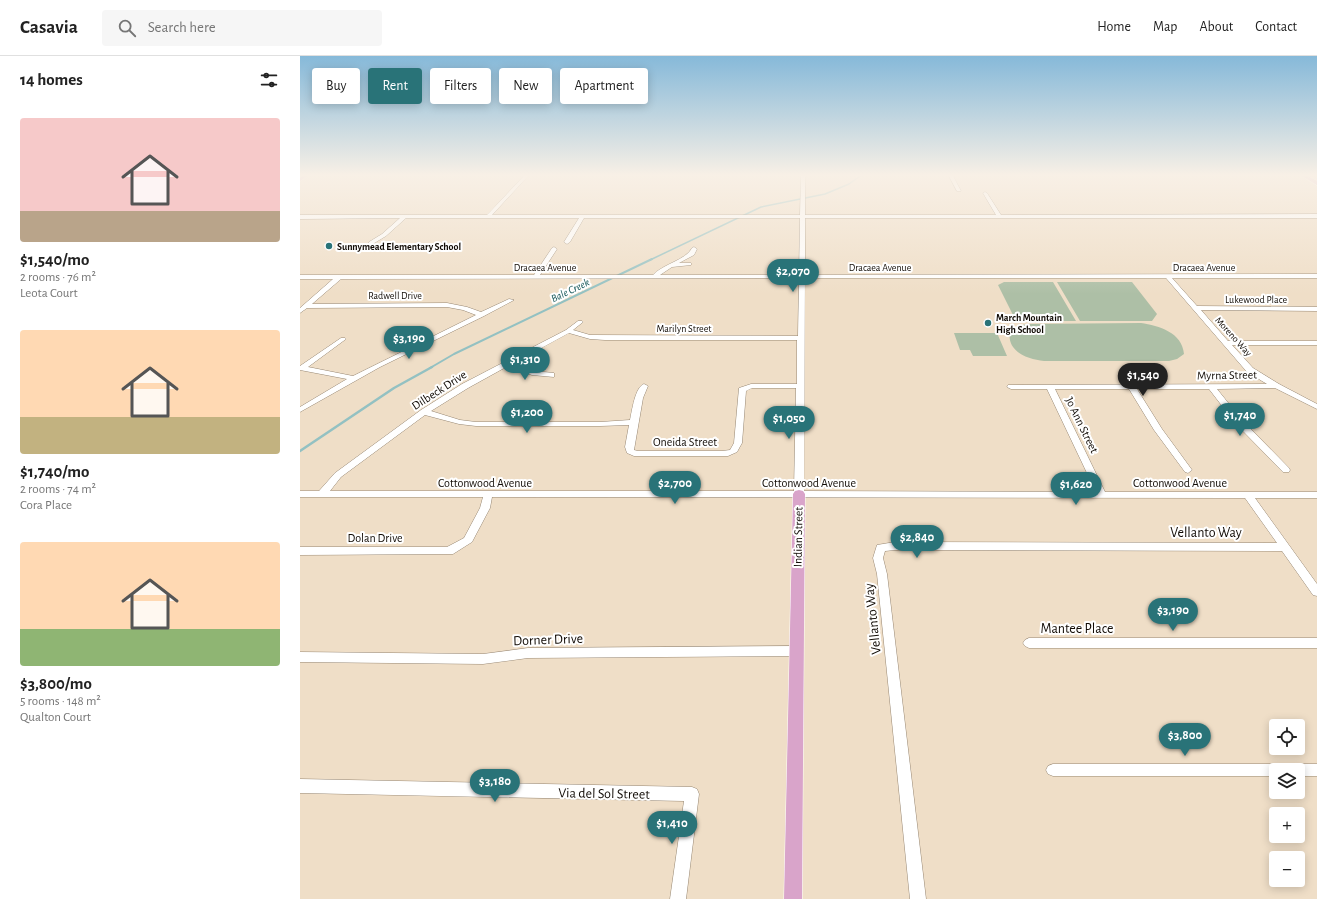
<!DOCTYPE html>
<html lang="en">
<head>
<meta charset="utf-8">
<style>
  :root { --surface:#fff; --page:#f6f6f6; --text:#222; --muted:#767676; --line:#e0e0e0; --accent:#297378 }
  body { margin:0; font-family:"Alegreya Sans",sans-serif; background:var(--page); color:var(--text); height:100vh; display:flex; flex-direction:column; font-size:15px; white-space:nowrap }
  * { box-sizing:border-box; margin:0 }
  p { font-size:13px; color:var(--muted) }
  .icon { flex:none; width:22px; height:22px; fill:none; stroke:currentColor; stroke-width:2; stroke-linecap:round; stroke-linejoin:round }
  .map { position:relative; flex:1; overflow:hidden }
  .details { display:flex; flex-direction:column; background:var(--surface); width:300px }
  .details>* { flex:none }
  .top-card { position:absolute; left:12px; top:12px; width:380px; height:36px; display:flex; gap:8px }
  .tools { position:absolute; left:969px; top:663px; display:grid; gap:8px }
  .tools a { display:grid; place-items:center; width:36px; height:36px; border-radius:4px; background:var(--surface); box-shadow:0 2px 10px #0003; font-size:20px }
  .price { position:absolute; translate:-50% -34px; padding:0 9px; border-radius:14px; background:var(--accent); color:#fff; font-size:13px; line-height:26px; filter:drop-shadow(0 1px 2px #0008) }
  .price::after { content:''; position:absolute; left:50%; top:24px; width:12px; height:9px; margin-left:-6px; background:inherit; clip-path:polygon(0 0,100% 0,50% 100%) }
  .price.on { background:#222; color:#fff }
  ul { padding:0; list-style:none }
  li { display:grid; align-content:center; gap:8px; height:212px; padding:0 20px }
  li span { display:grid; place-items:center; height:124px; border-radius:4px; color:#555 }
  li>.icon { margin-inline-start:auto }
  span .icon { width:72px; height:72px; fill:#fffc; stroke-width:1 }
  li b { font-size:17px }
  h2 { display:flex; justify-content:space-between; align-items:center; height:48px; padding:0 20px; font-size:17px }
  .tag { padding:0 14px; border-radius:4px; background:var(--surface); box-shadow:0 2px 10px #0003; font-size:14px; line-height:36px }
  .tag.on { background:var(--accent); color:#fff }
  header { display:flex; align-items:center; gap:24px; box-sizing:border-box; height:56px; padding:0 20px; background:var(--surface); border-bottom:1px solid var(--line) }
  header strong { font-size:19px }
  nav { display:flex; gap:22px; margin-inline-start:auto; font-size:14px }
  .search { width:280px; height:36px; background:var(--page); display:flex; align-items:center; gap:10px; box-sizing:border-box; padding:0 14px; border-radius:4px; color:var(--muted); font-size:15px }
  main { display:flex; flex:1; min-height:0 }
  .map>svg:first-child { display:block }
  .green { fill:#adbfa6 }
  .lines { fill:none; stroke-linecap:round; stroke-linejoin:round }
  .stream-far2 { stroke:#93c1c2; stroke-width:1.5 }
  .stream-far1 { stroke:#93c1c2; stroke-width:2 }
  .stream { stroke:#93c1c2; stroke-width:2.5 }
  .minor-casing { stroke:#978773; stroke-width:1 }
  .major-casing { stroke:#fff; stroke-width:1 }
  .minor { fill:#fff; fill-rule:evenodd }
  .major { fill:#d9a4ca; fill-rule:evenodd }
  .poi-dot { fill:#297378; stroke:#fff; stroke-width:1.5 }
  .labels { text-anchor:middle; stroke-width:4; stroke-linejoin:round; paint-order:stroke }
  .far-poi-label { font-size:10px; font-weight:bold; fill:#110b05; stroke:#fff; text-anchor:start }
  .far-street-label { font-size:10px; fill:#110b05; stroke:#fff }
  .far-water-label { font-size:11px; font-style:italic; fill:#105355; stroke:#fff }
  .street-label { font-size:12px; fill:#110b05; stroke:#fff }
  .near-street-label { font-size:14px; fill:#110b05; stroke:#fff }
</style>
</head>
<body>
<header>
<strong>Casavia</strong>
<div class="search"><svg class="icon" aria-label="search" viewBox="0 0 24 24"><circle cx="10" cy="10" r="6"/><path d="M15 15l6 6"/></svg>Search here</div>
<nav><a>Home</a><a>Map</a><a>About</a><a>Contact</a></nav>
</header>
<main>
<section class="details">
<h2>14 homes<svg class="icon" aria-label="filters" viewBox="0 0 24 24"><path d="M4 7h16M4 17h16"/><circle cx="9" cy="7" r="2"/><circle cx="15" cy="17" r="2"/></svg></h2>
<ul>
<li><span style="background:linear-gradient(#f6c9c9 75%,#b9a48a 0)"><svg class="icon" aria-label="home" viewBox="0 0 24 24"><path d="M3 11l9-7 9 7M6 9v11h12V9"/></svg></span><div><b>$1,540/mo</b><p>2 rooms · 76 m²</p><p>Leota Court</p></div></li>
<li><span style="background:linear-gradient(#ffd9b3 70%,#c2b280 0)"><svg class="icon" aria-label="home" viewBox="0 0 24 24"><path d="M3 11l9-7 9 7M6 9v11h12V9"/></svg></span><div><b>$1,740/mo</b><p>2 rooms · 74 m²</p><p>Cora Place</p></div></li>
<li><span style="background:linear-gradient(#ffd9b3 70%,#8fb573 0)"><svg class="icon" aria-label="home" viewBox="0 0 24 24"><path d="M3 11l9-7 9 7M6 9v11h12V9"/></svg></span><div><b>$3,800/mo</b><p>5 rooms · 148 m²</p><p>Qualton Court</p></div></li>
</ul>
</section>
<div class="map">
<svg width="1017" height="843" viewBox="0 0 1017 843">
  <rect width="100%" height="100%" fill="#efdec7"/>
  <path class="green" d="M704,226H753L776,265H716L698,229Z
    M757,226H832L857,258L852,265H780Z
    M841,267C859,270 882,276 884,298L877,303L869,305H744C728,303 706,296 710,275L718,270L727,268Z
    M654,277H697L707,300H673L670,294H660Z"/>
  <g class="lines">
    <path class="stream-far2" d="M350,204L461,151L525,138L549,128L560,120"/>
    <path class="stream-far1" d="M130,312L154,298L352,203"/>
    <path class="stream" d="M0,395L94,332L132,311"/>
    <g class="minor-casing">
      <path id="minor" d="M224,120H228L192,159H500L501,120H505V159H696L683,137L685,136L687,137L701,159L1017,158V162H505V219L1017,218V222H872L897,250L1017,251V255L901,254L928,285H1017V289H932L953,312L979,328L1017,348V353L975,332L917,333L942,364L989,412L990,414L989,416H983L936,368L909,333H837L862,373L892,414L888,417L885,416L854,374L829,333H755L805,436H1017V442H955L1017,528V540L1013,539L982,495L595,494L585,495L583,502L587,518L626,843H610L577,518L573,502L577,489L595,486L977,487L945,442L192,441L190,452L172,486L153,498L0,499V491H147L164,482L180,452L183,441H0V435H19L35,417L121,354L162,328L266,274L278,265H282L283,266L273,274L290,279L498,280L499,222L41,223L12,248L147,247L167,251L181,256L209,243L214,244L184,260L80,311L0,356V351L47,323L0,314V310L41,282H45L46,283L8,311L53,320L176,259L163,254L147,251L7,252L0,257V252L33,223H0V219H234L252,192L254,191L257,193L240,219H353C363,208 386,204 392,192L394,191L397,193L394,199L379,207H391V209L372,211L360,219H499L500,162H284L270,186L267,188L264,186L279,162H106L86,180L71,189L69,188V186L82,178L100,162L0,163V159H187ZM505,222H866L947,316L967,328L708,329L707,331L711,333H747L796,436L504,435ZM269,277L290,283L305,284H497V328H451L439,332L434,387L430,394L422,395H338L334,394L343,342L348,330L344,328C335,331 332,355 330,364L300,366H176L160,364L131,355L168,332L206,311L232,319L254,321V317L233,315L212,308ZM452,332H496L494,435H30L41,421L125,359L159,368L176,370H300L329,369L325,391L327,397L334,400H428L437,396L442,387L446,335Z
        M649,120H653L661,135H657Z
        M729,582H1017V592H729L725,590L723,587L725,584Z
        M497,590L501,592L503,595L501,598L497,600L228,602L183,608L0,606V596L183,598L228,592Z
        M753,708H1017V720H998V714H976V720H753L748,718L746,714L748,710Z
        M0,723L392,731L397,733L399,738L386,843H370L384,745L0,737Z"/>
    </g>
    <g class="major-casing">
      <path id="major" d="M2,120H8L0,125V121Z
        M1002,120H1008L1017,125V129Z
        M499,434L503,435L505,438L502,843H484L493,438L495,435Z"/>
    </g>
    <use href="#minor" class="minor"/>
    <use href="#major" class="major"/>
  </g>
  <linearGradient id="sky" x2="0" y2="1"><stop stop-color="#86b9d9"/><stop offset="0.5" stop-color="#f8f0e6"/><stop offset="1" stop-color="#f8f0e6" stop-opacity="0"/></linearGradient>
  <rect width="1017" height="238" fill="url(#sky)"/>
  <g class="poi-dot">
    <circle cx="29" cy="190" r="4"/>
    <circle cx="688" cy="267" r="4"/>
  </g>
  <g class="labels">
    <g class="far-poi-label">
      <text x="37" y="194">Sunnymead Elementary School</text>
      <text x="696" y="265">March Mountain<tspan x="696" dy="12">High School</tspan></text>
    </g>
    <g class="far-street-label">
      <text x="245" y="215">Dracaea Avenue</text>
      <text x="580" y="215">Dracaea Avenue</text>
      <text x="904" y="215">Dracaea Avenue</text>
      <text x="95" y="243">Radwell Drive</text>
      <text x="956" y="247">Lukewood Place</text>
      <text x="384" y="276">Marilyn Street</text>
      <text transform="translate(934 280) rotate(48)" y="4">Moreno Way</text>
    </g>
    <g class="far-water-label">
      <text transform="translate(270 234) rotate(-26)" y="4">Bale Creek</text>
    </g>
    <g class="street-label">
      <text transform="translate(927 319) rotate(-1)" y="4">Myrna Street</text>
      <text transform="translate(139 334) rotate(-33)" y="4">Dilbeck Drive</text>
      <text transform="translate(782 369) rotate(64)" y="4">Jo Ann Street</text>
      <text x="385" y="390">Oneida Street</text>
      <text x="185" y="431">Cottonwood Avenue</text>
      <text x="509" y="431">Cottonwood Avenue</text>
      <text x="880" y="431">Cottonwood Avenue</text>
      <text transform="translate(498 481) rotate(-89)" y="4">Indian Street</text>
      <text x="75" y="486">Dolan Drive</text>
    </g>
    <g class="near-street-label">
      <text x="906" y="481">Vellanto Way</text>
      <text transform="translate(572 563) rotate(-96)" y="5">Vellanto Way</text>
      <text x="777" y="577">Mantee Place</text>
      <text transform="translate(248 583) rotate(-2)" y="5">Dorner Drive</text>
      <text transform="translate(304 737) rotate(1)" y="5">Via del Sol Street</text>
    </g>
  </g>
</svg>
<div class="tools">
<a><svg class="icon" aria-label="locate" viewBox="0 0 24 24"><circle cx="12" cy="12" r="6"/><path d="M12 2v4M12 18v4M2 12h4M18 12h4"/></svg></a>
<a><svg class="icon" aria-label="layers" viewBox="0 0 24 24"><path d="M12 4l9 5-9 5-9-5zM3 14l9 5 9-5"/></svg></a>
<a>+</a>
<a>−</a>
</div>
<b class="price" style="left:493px;top:237px">$2,070</b>
<b class="price" style="left:109px;top:304px">$3,190</b>
<b class="price" style="left:225px;top:325px">$1,310</b>
<b class="price on" style="left:843px;top:341px">$1,540</b>
<b class="price" style="left:227px;top:378px">$1,200</b>
<b class="price" style="left:940px;top:381px">$1,740</b>
<b class="price" style="left:489px;top:384px">$1,050</b>
<b class="price" style="left:375px;top:449px">$2,700</b>
<b class="price" style="left:776px;top:450px">$1,620</b>
<b class="price" style="left:617px;top:503px">$2,840</b>
<b class="price" style="left:873px;top:576px">$3,190</b>
<b class="price" style="left:885px;top:701px">$3,800</b>
<b class="price" style="left:195px;top:747px">$3,180</b>
<b class="price" style="left:372px;top:789px">$1,410</b>
<div class="top-card">
<a class="tag">Buy</a>
<a class="tag on">Rent</a>
<a class="tag">Filters</a>
<a class="tag">New</a>
<a class="tag">Apartment</a>
</div>
</div>
</main>
</body>
</html>
